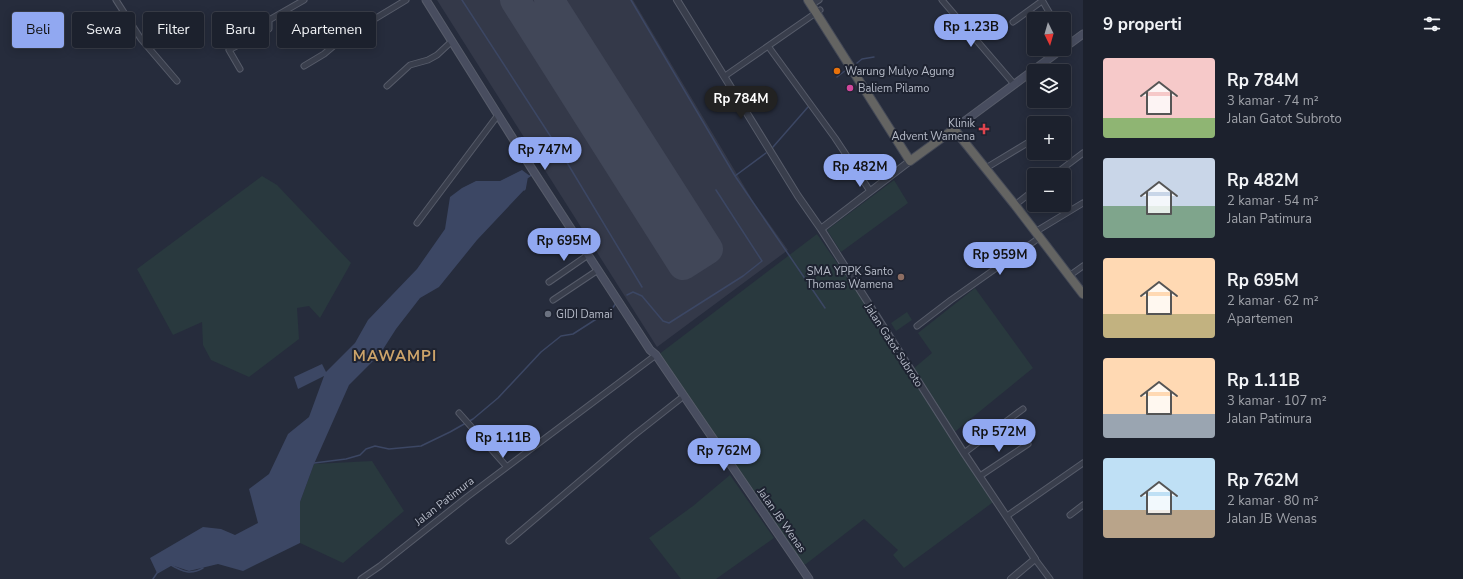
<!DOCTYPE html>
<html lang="id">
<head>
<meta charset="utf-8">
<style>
  :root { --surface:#1c212d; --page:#252935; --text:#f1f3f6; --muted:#a0a3aa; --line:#3a3e49; --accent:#91a8f1 }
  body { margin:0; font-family:"Nunito Sans",sans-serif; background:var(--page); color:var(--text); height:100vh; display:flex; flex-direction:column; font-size:15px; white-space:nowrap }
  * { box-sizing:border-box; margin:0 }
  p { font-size:13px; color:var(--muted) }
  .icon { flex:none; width:22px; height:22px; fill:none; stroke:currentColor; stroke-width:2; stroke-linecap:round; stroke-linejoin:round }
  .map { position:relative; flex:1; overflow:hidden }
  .panel { display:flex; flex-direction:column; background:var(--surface); width:380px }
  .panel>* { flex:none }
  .top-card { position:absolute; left:12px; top:12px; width:380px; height:36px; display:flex; gap:8px }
  .needle { width:26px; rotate:175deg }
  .tools { position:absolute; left:1027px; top:12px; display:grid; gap:8px }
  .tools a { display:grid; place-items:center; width:44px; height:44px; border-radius:4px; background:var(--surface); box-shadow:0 2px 10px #0003,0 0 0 1px var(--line); font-size:20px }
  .price { position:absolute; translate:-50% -34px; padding:0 9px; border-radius:14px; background:var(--accent); color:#111; font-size:13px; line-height:26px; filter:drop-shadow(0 1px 2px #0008) }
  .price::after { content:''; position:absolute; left:50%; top:24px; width:12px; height:9px; margin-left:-6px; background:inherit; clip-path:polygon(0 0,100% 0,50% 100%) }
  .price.selected { background:#222; color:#fff }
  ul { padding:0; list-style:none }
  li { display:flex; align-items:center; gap:12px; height:100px; padding:0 20px }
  li span { display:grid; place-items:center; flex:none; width:112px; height:80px; border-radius:4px; color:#555 }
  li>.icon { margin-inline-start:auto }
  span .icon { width:48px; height:48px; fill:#fffc; stroke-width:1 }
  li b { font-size:17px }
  h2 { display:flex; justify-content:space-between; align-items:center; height:48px; padding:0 20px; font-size:17px }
  .pill { padding:0 14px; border-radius:4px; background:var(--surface); box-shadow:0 2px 10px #0003,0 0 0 1px var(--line); font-size:14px; line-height:36px }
  .pill.selected { background:var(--accent); color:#111 }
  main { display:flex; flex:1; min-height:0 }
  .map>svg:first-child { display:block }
  .airport { fill:#343949 }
  .green { fill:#29393e }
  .water { fill:#3c4764 }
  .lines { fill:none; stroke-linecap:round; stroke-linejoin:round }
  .stream { stroke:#3c4764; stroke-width:1.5 }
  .runway { stroke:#414758; stroke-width:30 }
  .minor-casing { stroke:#575c6a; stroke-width:7 }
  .tertiary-casing { stroke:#575c6a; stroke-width:8 }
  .secondary-casing { stroke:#575c6a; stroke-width:9 }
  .trunk-casing { stroke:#444957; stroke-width:10 }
  .minor { stroke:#393e4c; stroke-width:5 }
  .tertiary { stroke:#393e4c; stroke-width:6 }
  .secondary { stroke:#484d5f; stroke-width:7 }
  .trunk { stroke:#646462; stroke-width:8 }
  .food-dot { fill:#e8710a; stroke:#1e2331; stroke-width:1.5 }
  .hotel-dot { fill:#d1479c; stroke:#1e2331; stroke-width:1.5 }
  .health-dot { fill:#e0444e; stroke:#1e2331; stroke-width:1.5 }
  .education-dot { fill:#8d6e63; stroke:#1e2331; stroke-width:1.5 }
  .worship-dot { fill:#6b7280; stroke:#1e2331; stroke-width:1.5 }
  .labels { text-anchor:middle; stroke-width:4; stroke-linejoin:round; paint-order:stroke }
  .poi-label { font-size:11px; fill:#b5bac7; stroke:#1e2331; text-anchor:start }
  .street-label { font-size:11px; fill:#b5bac7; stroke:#1e2331 }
  .district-label { font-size:15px; font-weight:bold; letter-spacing:1px; fill:#cda46a; stroke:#1e2331 }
</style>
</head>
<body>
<main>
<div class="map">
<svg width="1083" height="579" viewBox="0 0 1083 579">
  <rect width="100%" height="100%" fill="#262c3c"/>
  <path class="airport" d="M437,0H633L753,201L788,250L657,347Z"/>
  <path class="green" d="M262,176L277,185L351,263L320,318L309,306L297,308L299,339L249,377L211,360L203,345L202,322L173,335L137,269Z
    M894,180L908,203L841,252L827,230Z
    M817,234L871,312L913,369L932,353L918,333L975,288L1033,368L952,434L996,500L904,568L893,555L898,550L864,519L806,564H802L658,355Z
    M907,312L912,320L896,331L891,323Z
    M372,461L404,511L343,563L300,543V502L314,464Z
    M730,475L774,538L716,579H681L649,538L693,506Z"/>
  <path class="water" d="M522,170L530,176L527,178L525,189L477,240L439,287L420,298L396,329L380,354L349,385L314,464L300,502V543L243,571L218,564L189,571L171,565L157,573L150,558L203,527L221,529L235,535L258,523L249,489L269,474L288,434L309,417L324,376L298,389L294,377L322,364L326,372L355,343L368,320L417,269L445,229L450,197L462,188L476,181H500Z"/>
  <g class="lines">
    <path class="stream" d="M462,0L560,151L642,287
      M631,0L735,176L825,308
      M857,63L862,59L874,57
      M837,77L846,70
      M773,147L808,107
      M542,163L560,151
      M735,176L766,153
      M524,190L525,189L527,178L530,176L532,172
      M627,295L633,292L642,296L663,321L669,323L743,276L762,261L716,190
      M314,463L346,459L360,455L366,449L375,446L389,449L421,446L450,432L473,419L498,398L541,352L561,336L573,334L612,309L616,303
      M153,579L157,573L171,565C183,572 191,575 203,568"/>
    <path class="runway" d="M515,0L683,265L708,249L549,0"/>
    <g class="minor-casing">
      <path id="minor" d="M116,0L141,39L177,81
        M942,0L1014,84
        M1042,0L1053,19
        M811,5L819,0
        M1013,22L1042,1
        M1064,36L1069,44
        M768,46L835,138L870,191
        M304,66L324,54L343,38L406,0
        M240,69L229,50L269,29V20L304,0
        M725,76L820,10
        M387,86L410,65L428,60L437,55L452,41
        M1057,123L1060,121
        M986,168L1034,139
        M1054,175L1083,153
        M1015,205L1034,190
        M417,223L498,115
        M1035,232L1083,203
        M1069,276L1083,266
        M549,282L588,255
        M553,300L598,270
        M917,326L951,300L1039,238
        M459,413L507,467
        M964,453L1023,409
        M980,476L1028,444
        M1070,515L1083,505
        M1007,516L1083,463
        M509,541L633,436L680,399
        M1035,559L1050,579
        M361,579L380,566L467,497L656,355"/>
    </g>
    <g class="tertiary-casing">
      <path id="tertiary" d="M677,0L798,196L821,229L964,453L1035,559L1011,579
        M821,229L910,161"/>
    </g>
    <g class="secondary-casing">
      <path id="secondary" d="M426,0L532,169L650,350L656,355L809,579
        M1064,48L1083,34
        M954,129L1062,49"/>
    </g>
    <g class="trunk-casing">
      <path id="trunk" d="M808,0L910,161L954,129L1015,205L1083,294"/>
    </g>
    <use href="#minor" class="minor"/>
    <use href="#tertiary" class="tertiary"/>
    <use href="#secondary" class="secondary"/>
    <use href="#trunk" class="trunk"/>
  </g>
  <circle class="food-dot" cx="837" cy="71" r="4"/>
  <circle class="hotel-dot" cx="850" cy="88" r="4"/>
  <path class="health-dot" d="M982 123h4v4h4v4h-4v4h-4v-4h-4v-4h4z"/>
  <circle class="education-dot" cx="901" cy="277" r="4"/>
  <circle class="worship-dot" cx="548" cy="314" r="4"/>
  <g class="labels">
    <g class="poi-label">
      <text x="845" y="75">Warung Mulyo Agung</text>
      <text x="858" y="92">Baliem Pilamo</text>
      <text x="975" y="127" text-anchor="end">Klinik<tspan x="975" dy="13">Advent Wamena</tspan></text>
      <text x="893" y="275" text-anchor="end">SMA YPPK Santo<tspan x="893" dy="13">Thomas Wamena</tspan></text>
      <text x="556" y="318">GIDI Damai</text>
    </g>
    <g class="street-label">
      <text transform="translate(894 345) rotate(57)" y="4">Jalan Gatot Subroto</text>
      <text transform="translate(444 501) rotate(-38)" y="4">Jalan Patimura</text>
      <text transform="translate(782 520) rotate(55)" y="4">Jalan JB Wenas</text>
    </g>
    <g class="district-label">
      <text x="395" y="361">MAWAMPI</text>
    </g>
  </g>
</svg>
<div class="tools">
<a><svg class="needle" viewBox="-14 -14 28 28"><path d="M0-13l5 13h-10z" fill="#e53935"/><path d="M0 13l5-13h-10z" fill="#a0a3aa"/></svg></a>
<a><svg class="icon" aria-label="layers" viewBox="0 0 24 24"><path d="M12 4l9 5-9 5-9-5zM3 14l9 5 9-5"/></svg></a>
<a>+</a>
<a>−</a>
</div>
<b class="price" style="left:971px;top:48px">Rp 1.23B</b>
<b class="price selected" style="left:741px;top:120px">Rp 784M</b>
<b class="price" style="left:545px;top:171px">Rp 747M</b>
<b class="price" style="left:860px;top:188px">Rp 482M</b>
<b class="price" style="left:564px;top:262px">Rp 695M</b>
<b class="price" style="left:1000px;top:276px">Rp 959M</b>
<b class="price" style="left:999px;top:453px">Rp 572M</b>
<b class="price" style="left:503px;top:459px">Rp 1.11B</b>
<b class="price" style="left:724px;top:472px">Rp 762M</b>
<div class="top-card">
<a class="pill selected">Beli</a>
<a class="pill">Sewa</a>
<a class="pill">Filter</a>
<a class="pill">Baru</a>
<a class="pill">Apartemen</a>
</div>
</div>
<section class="panel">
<h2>9 properti<svg class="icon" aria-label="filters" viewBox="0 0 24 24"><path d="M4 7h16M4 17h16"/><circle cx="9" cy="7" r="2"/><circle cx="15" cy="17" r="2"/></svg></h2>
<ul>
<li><span style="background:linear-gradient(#f6c9c9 75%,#8fb573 0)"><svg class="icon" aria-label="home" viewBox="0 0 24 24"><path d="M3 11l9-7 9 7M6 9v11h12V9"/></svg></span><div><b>Rp 784M</b><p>3 kamar · 74 m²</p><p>Jalan Gatot Subroto</p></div></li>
<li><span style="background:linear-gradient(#c9d6e8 60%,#7fa58c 0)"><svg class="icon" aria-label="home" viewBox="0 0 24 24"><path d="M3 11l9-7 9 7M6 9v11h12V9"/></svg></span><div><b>Rp 482M</b><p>2 kamar · 54 m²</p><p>Jalan Patimura</p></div></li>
<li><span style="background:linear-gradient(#ffd9b3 70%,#c2b280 0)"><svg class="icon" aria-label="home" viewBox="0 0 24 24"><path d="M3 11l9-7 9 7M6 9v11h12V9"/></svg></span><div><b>Rp 695M</b><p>2 kamar · 62 m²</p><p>Apartemen</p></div></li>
<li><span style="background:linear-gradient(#ffd9b3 70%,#9aa5b1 0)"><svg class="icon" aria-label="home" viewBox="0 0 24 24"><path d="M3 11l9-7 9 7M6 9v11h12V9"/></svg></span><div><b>Rp 1.11B</b><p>3 kamar · 107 m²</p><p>Jalan Patimura</p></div></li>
<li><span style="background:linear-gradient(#bfe0f5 65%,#b9a48a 0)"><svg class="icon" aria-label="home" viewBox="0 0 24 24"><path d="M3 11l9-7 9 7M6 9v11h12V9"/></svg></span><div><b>Rp 762M</b><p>2 kamar · 80 m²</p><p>Jalan JB Wenas</p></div></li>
</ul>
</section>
</main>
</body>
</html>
